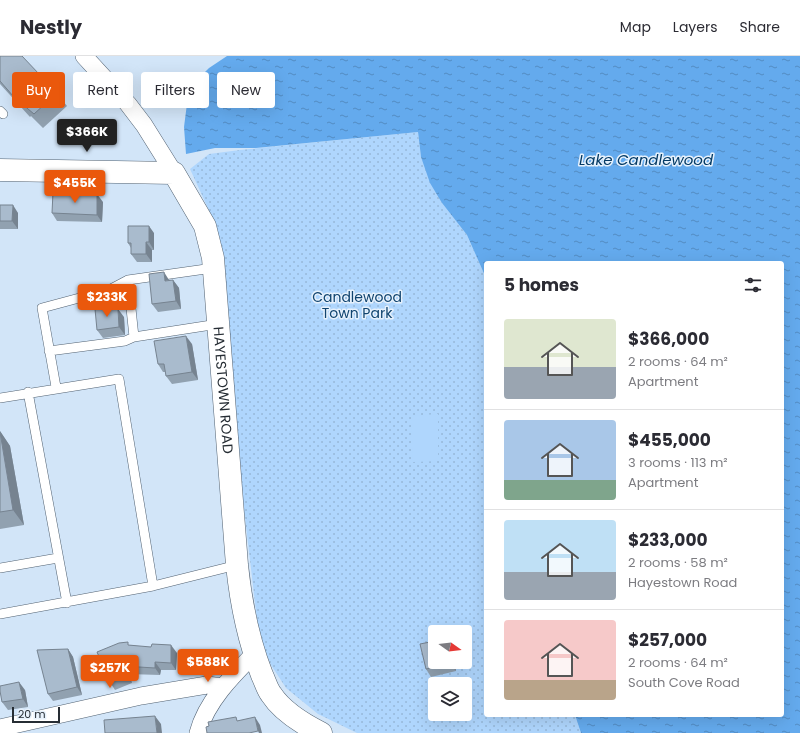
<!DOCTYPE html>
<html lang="en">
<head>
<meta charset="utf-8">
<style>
  :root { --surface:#fff; --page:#f2f2f3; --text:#2b2b33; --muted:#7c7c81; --line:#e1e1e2; --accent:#ea580c }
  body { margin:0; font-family:Poppins,sans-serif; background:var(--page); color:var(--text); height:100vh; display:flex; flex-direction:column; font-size:15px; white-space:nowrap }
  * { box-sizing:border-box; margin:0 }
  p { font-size:13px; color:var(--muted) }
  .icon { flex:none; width:22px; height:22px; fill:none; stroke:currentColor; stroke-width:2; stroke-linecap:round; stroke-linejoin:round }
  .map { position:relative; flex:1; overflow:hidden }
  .side { position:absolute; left:484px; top:205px; width:300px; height:456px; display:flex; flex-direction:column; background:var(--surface); border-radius:4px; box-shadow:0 4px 16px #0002 }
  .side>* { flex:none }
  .top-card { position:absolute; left:12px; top:16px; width:380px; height:36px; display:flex; gap:8px }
  .needle { width:26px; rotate:104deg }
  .fabs { position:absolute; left:428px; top:569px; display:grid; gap:8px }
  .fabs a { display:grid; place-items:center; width:44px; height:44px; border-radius:4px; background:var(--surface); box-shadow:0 4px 16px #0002; font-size:20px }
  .scale { position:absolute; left:12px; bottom:10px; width:48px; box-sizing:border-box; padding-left:4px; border:2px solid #262d34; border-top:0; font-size:11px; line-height:14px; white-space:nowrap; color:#262d34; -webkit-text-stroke:3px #e6f1fc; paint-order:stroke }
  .price { position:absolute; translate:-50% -34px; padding:0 9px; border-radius:4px; background:var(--accent); color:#fff; font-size:13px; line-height:26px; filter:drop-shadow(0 1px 2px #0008) }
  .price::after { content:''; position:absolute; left:50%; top:24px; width:12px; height:9px; margin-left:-6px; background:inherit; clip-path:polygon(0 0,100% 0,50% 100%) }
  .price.on { background:#222; color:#fff }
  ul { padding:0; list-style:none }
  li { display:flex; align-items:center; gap:12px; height:100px; padding:0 20px }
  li+li { border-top:1px solid var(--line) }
  li span { display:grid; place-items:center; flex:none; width:112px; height:80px; border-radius:4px; color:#555 }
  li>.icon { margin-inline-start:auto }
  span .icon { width:48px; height:48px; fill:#fffc; stroke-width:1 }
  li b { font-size:17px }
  h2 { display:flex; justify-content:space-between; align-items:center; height:48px; padding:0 20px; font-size:17px }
  .chip { padding:0 14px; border-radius:4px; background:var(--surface); box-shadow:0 4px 16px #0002; font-size:14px; line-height:36px }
  .chip.on { background:var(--accent); color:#fff }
  header { display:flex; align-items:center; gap:24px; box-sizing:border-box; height:56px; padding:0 20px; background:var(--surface); border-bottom:1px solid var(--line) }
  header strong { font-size:19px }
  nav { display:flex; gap:22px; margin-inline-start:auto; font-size:14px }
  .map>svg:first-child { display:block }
  .park { fill:url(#park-dots); fill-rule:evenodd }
  .garden { fill:#afd6fd }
  .water { fill:url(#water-ripples) }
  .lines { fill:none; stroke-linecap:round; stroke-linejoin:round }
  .service-casing { stroke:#526272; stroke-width:10 }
  .minor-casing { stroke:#526272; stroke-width:18 }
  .tertiary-casing { stroke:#526272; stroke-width:23 }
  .service { stroke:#fff; stroke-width:9 }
  .minor { stroke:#fff; stroke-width:17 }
  .tertiary { stroke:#fff; stroke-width:22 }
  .wall { fill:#91a1b0 }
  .shaded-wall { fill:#768390 }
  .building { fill:#a9bbcd; stroke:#768390 }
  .labels { text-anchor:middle; stroke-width:3; stroke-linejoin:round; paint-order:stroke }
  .park-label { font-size:14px; fill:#10446f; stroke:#e6f1fc }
  .street-label { font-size:14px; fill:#262d34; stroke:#e6f1fc }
  .water-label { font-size:15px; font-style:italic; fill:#033a65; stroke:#e6f1fc }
</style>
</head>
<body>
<header>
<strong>Nestly</strong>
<nav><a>Map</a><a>Layers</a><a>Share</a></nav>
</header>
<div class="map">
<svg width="800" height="677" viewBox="0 0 800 677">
  <defs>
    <pattern id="park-dots" width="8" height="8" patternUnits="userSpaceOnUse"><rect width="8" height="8" fill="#afd6fd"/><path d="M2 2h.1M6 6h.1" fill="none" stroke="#96b8d9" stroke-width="1.8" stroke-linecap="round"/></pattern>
    <pattern id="water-ripples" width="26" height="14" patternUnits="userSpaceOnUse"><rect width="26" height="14" fill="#64aaed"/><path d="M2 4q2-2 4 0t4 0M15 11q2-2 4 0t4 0" fill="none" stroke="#528bc1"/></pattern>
  </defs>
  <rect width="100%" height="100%" fill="#d2e5f8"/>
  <path class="park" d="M418,76L421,101L442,147L467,179L486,222V659H575L581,677H357L318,658L286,632L271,609L259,581L244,453L226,242L212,161L190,113L209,98L240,94ZM435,576H465V606H435ZM435,628H465V658H435Z"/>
  <path class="garden" d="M438,358V405L413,406L411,360Z"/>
  <path class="water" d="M227,0H800V677H581L575,659H782V207H486V222L467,179L442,147L430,127L421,101L418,76L256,92H215L186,98L184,71L189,32L209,12Z"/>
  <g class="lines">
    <g class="service-casing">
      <path id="service" d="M0,55L3,58
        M213,212L128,224L134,281L218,268
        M49,295L125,285L134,281
        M56,331L42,252L109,234L128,224
        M28,336L67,547
        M0,342L119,323L153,530
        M0,512L58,502
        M0,558L153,530L237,509"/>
    </g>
    <g class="minor-casing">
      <path id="minor" d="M84,0L128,48L144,69L174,117
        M0,672L141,640L207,629L222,631
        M198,677C206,646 232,620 254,598"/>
    </g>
    <g class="tertiary-casing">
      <g id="tertiary">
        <path id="s1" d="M0,114L174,117L205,170L213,202L237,509C241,548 248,583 262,619C265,625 267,633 271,638C282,655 303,668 321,677"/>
      </g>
    </g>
    <use href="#service" class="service"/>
    <use href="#minor" class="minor"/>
    <use href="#tertiary" class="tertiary"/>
  </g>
  <path class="wall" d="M0,0L57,37L67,50L43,72L31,60L30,61L0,28Z
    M103,146L102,166L57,165L52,157Z
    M0,149L18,157V173H0Z
    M154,177V194H152V206H137L131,198V192L128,187Z
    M173,224L179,232L181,253L158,256L152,248Z
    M124,261L125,279L103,282L97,274Z
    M192,288L198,324L172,328L166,320V316H163L158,308Z
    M0,375L10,390L24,469L0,473Z
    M130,589L177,597L176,614H161L160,619L128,618L132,627L115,634L110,626Z
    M68,593L73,601L82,639L53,645L48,638Z
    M435,606H454L456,615L431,621L426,613Z
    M25,634L28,651L8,654L2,646Z"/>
  <path class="shaded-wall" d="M97,138L103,146L102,166L97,159Z
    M13,149L18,157V173L12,165Z
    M149,170L154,177V194L149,186Z
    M146,186L152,194V206L146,198Z
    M164,216L169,224L165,225Z
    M173,224L179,232L181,253L176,245Z
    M118,253L124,261L125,279L119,271Z
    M186,280L192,288L198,324L192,316Z
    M0,375L10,390L24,469L13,454Z
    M171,589L177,597L176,614L171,607Z
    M68,593L73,601L82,639L77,631Z
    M155,606L161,614L160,619L155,612Z
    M450,606H454L456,615L450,608Z
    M123,610L128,618L132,627L126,619Z
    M19,626L25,634L28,651L23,643Z
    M155,660L161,668L162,677H157Z
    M255,661L260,669L262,677H259L258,675Z"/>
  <path class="building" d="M0,0H22L57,37L34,58L21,47L20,48L0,25Z
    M53,136L97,138V159L52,157Z
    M0,149H13L12,165H0Z
    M128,170H149V186H146V198H131V187H128Z
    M164,216L165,225L173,224L176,245L152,248L149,218Z
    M117,251L118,253L119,271L97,274L95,253Z
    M186,280L192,316L166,320L164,308H158L154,285Z
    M0,376L13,454L0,456Z
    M435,585V606H450V608L426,613L420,588Z
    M128,586V589L151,591L152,588L171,589V607L155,606V612L123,610L126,619L110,626L97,596L119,587Z
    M68,593L77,631L48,638L37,594Z
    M19,626L23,643L2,646L0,635V630Z
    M155,660L157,677H105L104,664Z
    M236,661L237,665L255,661L258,675L249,677H207L206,671L209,670L208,666Z"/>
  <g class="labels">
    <g class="park-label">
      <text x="357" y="246">Candlewood<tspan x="357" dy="16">Town Park</tspan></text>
    </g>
    <g class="street-label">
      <text dy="5" stroke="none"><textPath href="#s1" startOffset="401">HAYESTOWN ROAD</textPath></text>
    </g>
    <g class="water-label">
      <text x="646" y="109">Lake Candlewood</text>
    </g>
  </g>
</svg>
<div class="fabs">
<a><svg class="needle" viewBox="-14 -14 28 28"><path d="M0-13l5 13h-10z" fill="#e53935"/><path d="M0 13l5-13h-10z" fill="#7c7c81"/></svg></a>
<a><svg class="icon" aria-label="layers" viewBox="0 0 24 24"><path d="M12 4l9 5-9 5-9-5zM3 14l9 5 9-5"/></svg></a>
</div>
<div class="scale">20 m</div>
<b class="price on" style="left:87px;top:97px">$366K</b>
<b class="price" style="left:75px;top:148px">$455K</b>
<b class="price" style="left:107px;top:262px">$233K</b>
<b class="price" style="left:208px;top:627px">$588K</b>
<b class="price" style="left:110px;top:633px">$257K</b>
<div class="top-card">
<a class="chip on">Buy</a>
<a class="chip">Rent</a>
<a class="chip">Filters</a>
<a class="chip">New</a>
</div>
<section class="side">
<h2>5 homes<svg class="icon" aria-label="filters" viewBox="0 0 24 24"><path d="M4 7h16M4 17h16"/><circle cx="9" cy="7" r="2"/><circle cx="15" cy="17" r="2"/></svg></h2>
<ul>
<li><span style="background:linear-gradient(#dfe7d0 60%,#9aa5b1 0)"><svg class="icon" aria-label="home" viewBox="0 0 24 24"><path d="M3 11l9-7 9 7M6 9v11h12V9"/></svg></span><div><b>$366,000</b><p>2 rooms · 64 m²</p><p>Apartment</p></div></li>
<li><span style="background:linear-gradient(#a9c7e8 75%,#7fa58c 0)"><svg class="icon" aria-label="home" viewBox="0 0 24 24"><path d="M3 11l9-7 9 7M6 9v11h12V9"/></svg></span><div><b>$455,000</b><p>3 rooms · 113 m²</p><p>Apartment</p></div></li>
<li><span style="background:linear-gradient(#bfe0f5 65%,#9aa5b1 0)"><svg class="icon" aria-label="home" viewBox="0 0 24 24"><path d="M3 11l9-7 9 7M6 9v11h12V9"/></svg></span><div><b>$233,000</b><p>2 rooms · 58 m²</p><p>Hayestown Road</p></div></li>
<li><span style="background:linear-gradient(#f6c9c9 75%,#b9a48a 0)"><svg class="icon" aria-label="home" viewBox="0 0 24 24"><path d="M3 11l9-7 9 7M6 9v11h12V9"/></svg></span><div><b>$257,000</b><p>2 rooms · 64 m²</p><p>South Cove Road</p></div></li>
</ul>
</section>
</div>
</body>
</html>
